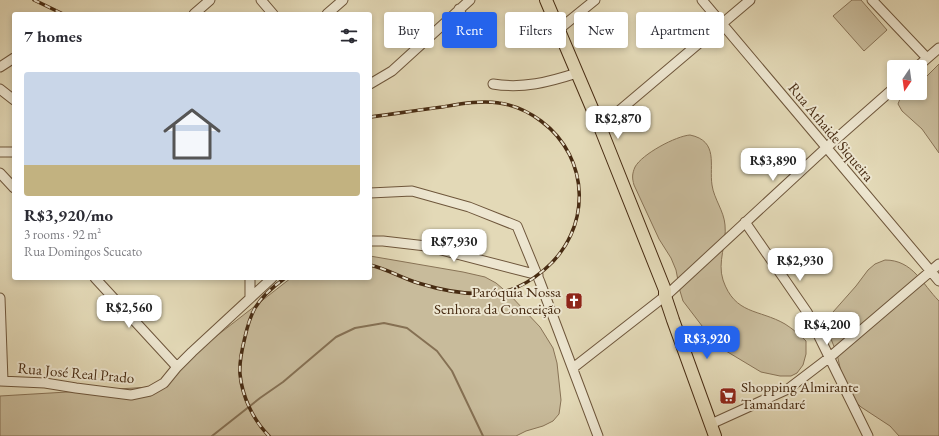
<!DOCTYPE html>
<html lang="en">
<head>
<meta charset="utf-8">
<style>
  :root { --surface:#fff; --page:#f7f7f7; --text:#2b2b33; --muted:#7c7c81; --accent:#2563eb }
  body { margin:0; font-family:"EB Garamond",serif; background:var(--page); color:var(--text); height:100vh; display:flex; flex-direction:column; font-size:15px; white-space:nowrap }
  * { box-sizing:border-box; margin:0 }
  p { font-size:13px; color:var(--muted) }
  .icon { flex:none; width:22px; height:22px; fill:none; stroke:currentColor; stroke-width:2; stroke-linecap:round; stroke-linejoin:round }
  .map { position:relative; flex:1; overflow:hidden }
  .details { position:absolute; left:12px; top:12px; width:360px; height:268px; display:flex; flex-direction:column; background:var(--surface); border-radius:4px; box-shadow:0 2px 6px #0003 }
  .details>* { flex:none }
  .banner { position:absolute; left:384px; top:12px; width:380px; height:36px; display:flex; gap:8px }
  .needle { width:26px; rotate:193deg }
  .tools { position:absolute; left:887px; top:60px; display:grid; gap:8px }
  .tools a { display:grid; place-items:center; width:40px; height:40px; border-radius:4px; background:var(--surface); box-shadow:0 2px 6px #0003; font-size:20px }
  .price { position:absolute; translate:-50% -34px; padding:0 9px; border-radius:8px; background:#fff; color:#222; font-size:13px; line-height:26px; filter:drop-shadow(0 1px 2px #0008) }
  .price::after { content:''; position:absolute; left:50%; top:24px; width:12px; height:9px; margin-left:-6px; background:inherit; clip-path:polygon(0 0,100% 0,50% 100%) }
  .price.active { background:var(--accent); color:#fff }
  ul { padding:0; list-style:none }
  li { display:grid; align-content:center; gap:8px; height:212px; padding:0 12px }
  li span { display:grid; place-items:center; height:124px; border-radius:4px; color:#555 }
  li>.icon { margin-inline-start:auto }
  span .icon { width:72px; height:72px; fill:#fffc; stroke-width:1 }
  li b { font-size:17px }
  h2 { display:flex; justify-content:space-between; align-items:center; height:48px; padding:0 12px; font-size:17px }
  .chip { padding:0 14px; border-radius:4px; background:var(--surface); box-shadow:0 2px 6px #0003; font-size:14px; line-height:36px }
  .chip.active { background:var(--accent); color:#fff }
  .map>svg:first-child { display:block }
  .green { fill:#c8bb9b; stroke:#887356 }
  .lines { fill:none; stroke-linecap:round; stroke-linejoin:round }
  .stream { stroke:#857053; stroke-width:2 }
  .minor-casing { stroke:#6e563b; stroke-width:11 }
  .major-casing { stroke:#472b12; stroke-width:14 }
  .minor { stroke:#ede6d0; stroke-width:9 }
  .major { stroke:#e3d9b7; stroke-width:12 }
  .rail-casing { stroke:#472b12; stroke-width:3.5 }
  .rail { stroke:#ede6d0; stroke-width:2; stroke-dasharray:6; stroke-linecap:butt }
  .labels { text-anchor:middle; stroke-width:4; stroke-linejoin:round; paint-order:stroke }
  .street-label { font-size:15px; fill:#472b12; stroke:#ede6d0 }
  .poi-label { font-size:15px; fill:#472b12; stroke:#ede6d0; text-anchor:end }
</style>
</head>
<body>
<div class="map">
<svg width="939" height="436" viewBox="0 0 939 436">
  <rect width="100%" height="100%" fill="#e3d9b7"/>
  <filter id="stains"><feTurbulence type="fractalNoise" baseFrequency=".005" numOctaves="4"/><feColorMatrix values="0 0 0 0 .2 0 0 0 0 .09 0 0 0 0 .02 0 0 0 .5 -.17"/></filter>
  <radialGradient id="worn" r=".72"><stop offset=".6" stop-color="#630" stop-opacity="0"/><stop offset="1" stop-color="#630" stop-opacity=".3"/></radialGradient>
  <path class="green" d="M852,0H861L887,30L864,51L833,16Z
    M939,64V153L922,129L902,111L898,104C903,90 907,93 920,93V83Z
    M690,135C719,141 709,165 712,185C714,199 724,211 725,225C727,243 717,262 723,280C735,315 759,309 785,324C793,329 800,335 806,341V354L803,365L797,373L791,376H780L761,372L721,348L712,339L683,301L680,291L676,270L671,258L659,239L634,185C632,178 632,174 635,167C642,154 676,136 690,135Z
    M370,256L463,272L485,277L496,283L509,294L540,327L553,348L557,363L561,400L559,414L553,421L543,426L526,431L516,436H0V396L151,387L291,278H370Z
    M885,260C913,260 922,284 939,301V436H899L890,426L861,407L849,395L843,381L837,354L829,334L828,320L833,312L856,286L868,270L875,264Z"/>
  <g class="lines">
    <path class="stream" d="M212,436L260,398L283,382L336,337L355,328L384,323L407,328L437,351L452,371L483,436"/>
    <g class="minor-casing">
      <path id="minor" d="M261,0L273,14
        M702,0L939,281
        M872,0L927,58
        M459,9C466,28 474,22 488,32
        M194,14L210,0
        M327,14L343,0
        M558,30L595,0
        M0,67L14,58
        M917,67L939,48
        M370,84L392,71L470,0
        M493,84C523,89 549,82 577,73
        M0,89L14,100
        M600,127L750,0
        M0,152H14
        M0,173L14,188
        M370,193L412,191L469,207L517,226L540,282L598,436
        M745,222L807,312L868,436
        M370,241H383L426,246L538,275
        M95,278L177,367
        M0,298L3,381
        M250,298V278
        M573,368L669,293L827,147L894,88
        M0,381L45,383L76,388L131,395L150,391L164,383L177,367L192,352L272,278
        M711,424L788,389L830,357L939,264"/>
    </g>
    <g class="major-casing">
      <path id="major" d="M546,0L600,127L665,290V296L673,320L715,436"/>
    </g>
    <use href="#minor" class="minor"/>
    <use href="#major" class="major"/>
    <g class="rail-casing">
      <path id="rail" d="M34,0L63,14
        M370,117C394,114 418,110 442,107C460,104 481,100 499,103C514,105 529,112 541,121C591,158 592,230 544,270C532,280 518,289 502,292C474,297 444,291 418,283C402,278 387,269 370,265
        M269,436C253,420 242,396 240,374C239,362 242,349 245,337C247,328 250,317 255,308C262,296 274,286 285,278"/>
    </g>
    <use href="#rail" class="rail"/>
  </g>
  <defs>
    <g id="church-square" transform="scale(0.9)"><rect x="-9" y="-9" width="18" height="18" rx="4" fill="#8f2418" stroke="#ede6d0"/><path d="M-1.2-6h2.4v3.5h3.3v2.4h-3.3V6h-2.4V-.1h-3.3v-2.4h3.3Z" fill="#fff"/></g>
    <g id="supermarket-square" transform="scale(0.9)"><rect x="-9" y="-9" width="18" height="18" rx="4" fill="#8f2418" stroke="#ede6d0"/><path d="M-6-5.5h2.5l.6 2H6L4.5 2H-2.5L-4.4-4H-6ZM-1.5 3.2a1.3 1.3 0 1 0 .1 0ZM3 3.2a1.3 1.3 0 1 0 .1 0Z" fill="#fff"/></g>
  </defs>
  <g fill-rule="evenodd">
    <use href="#church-square" x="574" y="301"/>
    <use href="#supermarket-square" x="728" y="396"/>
  </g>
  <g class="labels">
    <g class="street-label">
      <text transform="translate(831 132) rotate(50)" y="5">Rua Athaide Siqueira</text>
      <text transform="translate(76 373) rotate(5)" y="5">Rua José Real Prado</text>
    </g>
    <g class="poi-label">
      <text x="561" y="297">Paróquia Nossa<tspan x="561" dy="17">Senhora da Conceição</tspan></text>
      <text x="741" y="392" text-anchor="start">Shopping Almirante<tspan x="741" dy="17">Tamandaré</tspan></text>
    </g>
  </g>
  <rect width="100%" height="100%" filter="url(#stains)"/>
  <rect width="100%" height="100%" fill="url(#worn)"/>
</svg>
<div class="tools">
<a><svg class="needle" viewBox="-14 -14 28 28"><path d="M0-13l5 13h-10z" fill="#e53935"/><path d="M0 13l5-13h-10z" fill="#7c7c81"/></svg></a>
</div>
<b class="price" style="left:618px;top:140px">R$2,870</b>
<b class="price" style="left:773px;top:182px">R$3,890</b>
<b class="price" style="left:454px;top:263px">R$7,930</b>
<b class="price" style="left:800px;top:282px">R$2,930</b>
<b class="price" style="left:129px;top:329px">R$2,560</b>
<b class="price" style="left:827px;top:346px">R$4,200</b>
<b class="price active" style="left:707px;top:360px">R$3,920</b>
<div class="banner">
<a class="chip">Buy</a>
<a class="chip active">Rent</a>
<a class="chip">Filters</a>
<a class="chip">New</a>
<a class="chip">Apartment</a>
</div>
<section class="details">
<h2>7 homes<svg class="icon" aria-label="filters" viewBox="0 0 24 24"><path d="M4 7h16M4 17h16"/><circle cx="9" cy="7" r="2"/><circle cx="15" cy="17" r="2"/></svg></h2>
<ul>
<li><span style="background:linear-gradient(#c9d6e8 75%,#c2b280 0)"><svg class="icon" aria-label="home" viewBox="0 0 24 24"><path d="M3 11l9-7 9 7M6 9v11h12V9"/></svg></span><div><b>R$3,920/mo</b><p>3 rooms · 92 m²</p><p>Rua Domingos Scucato</p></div></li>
</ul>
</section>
</div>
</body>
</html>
